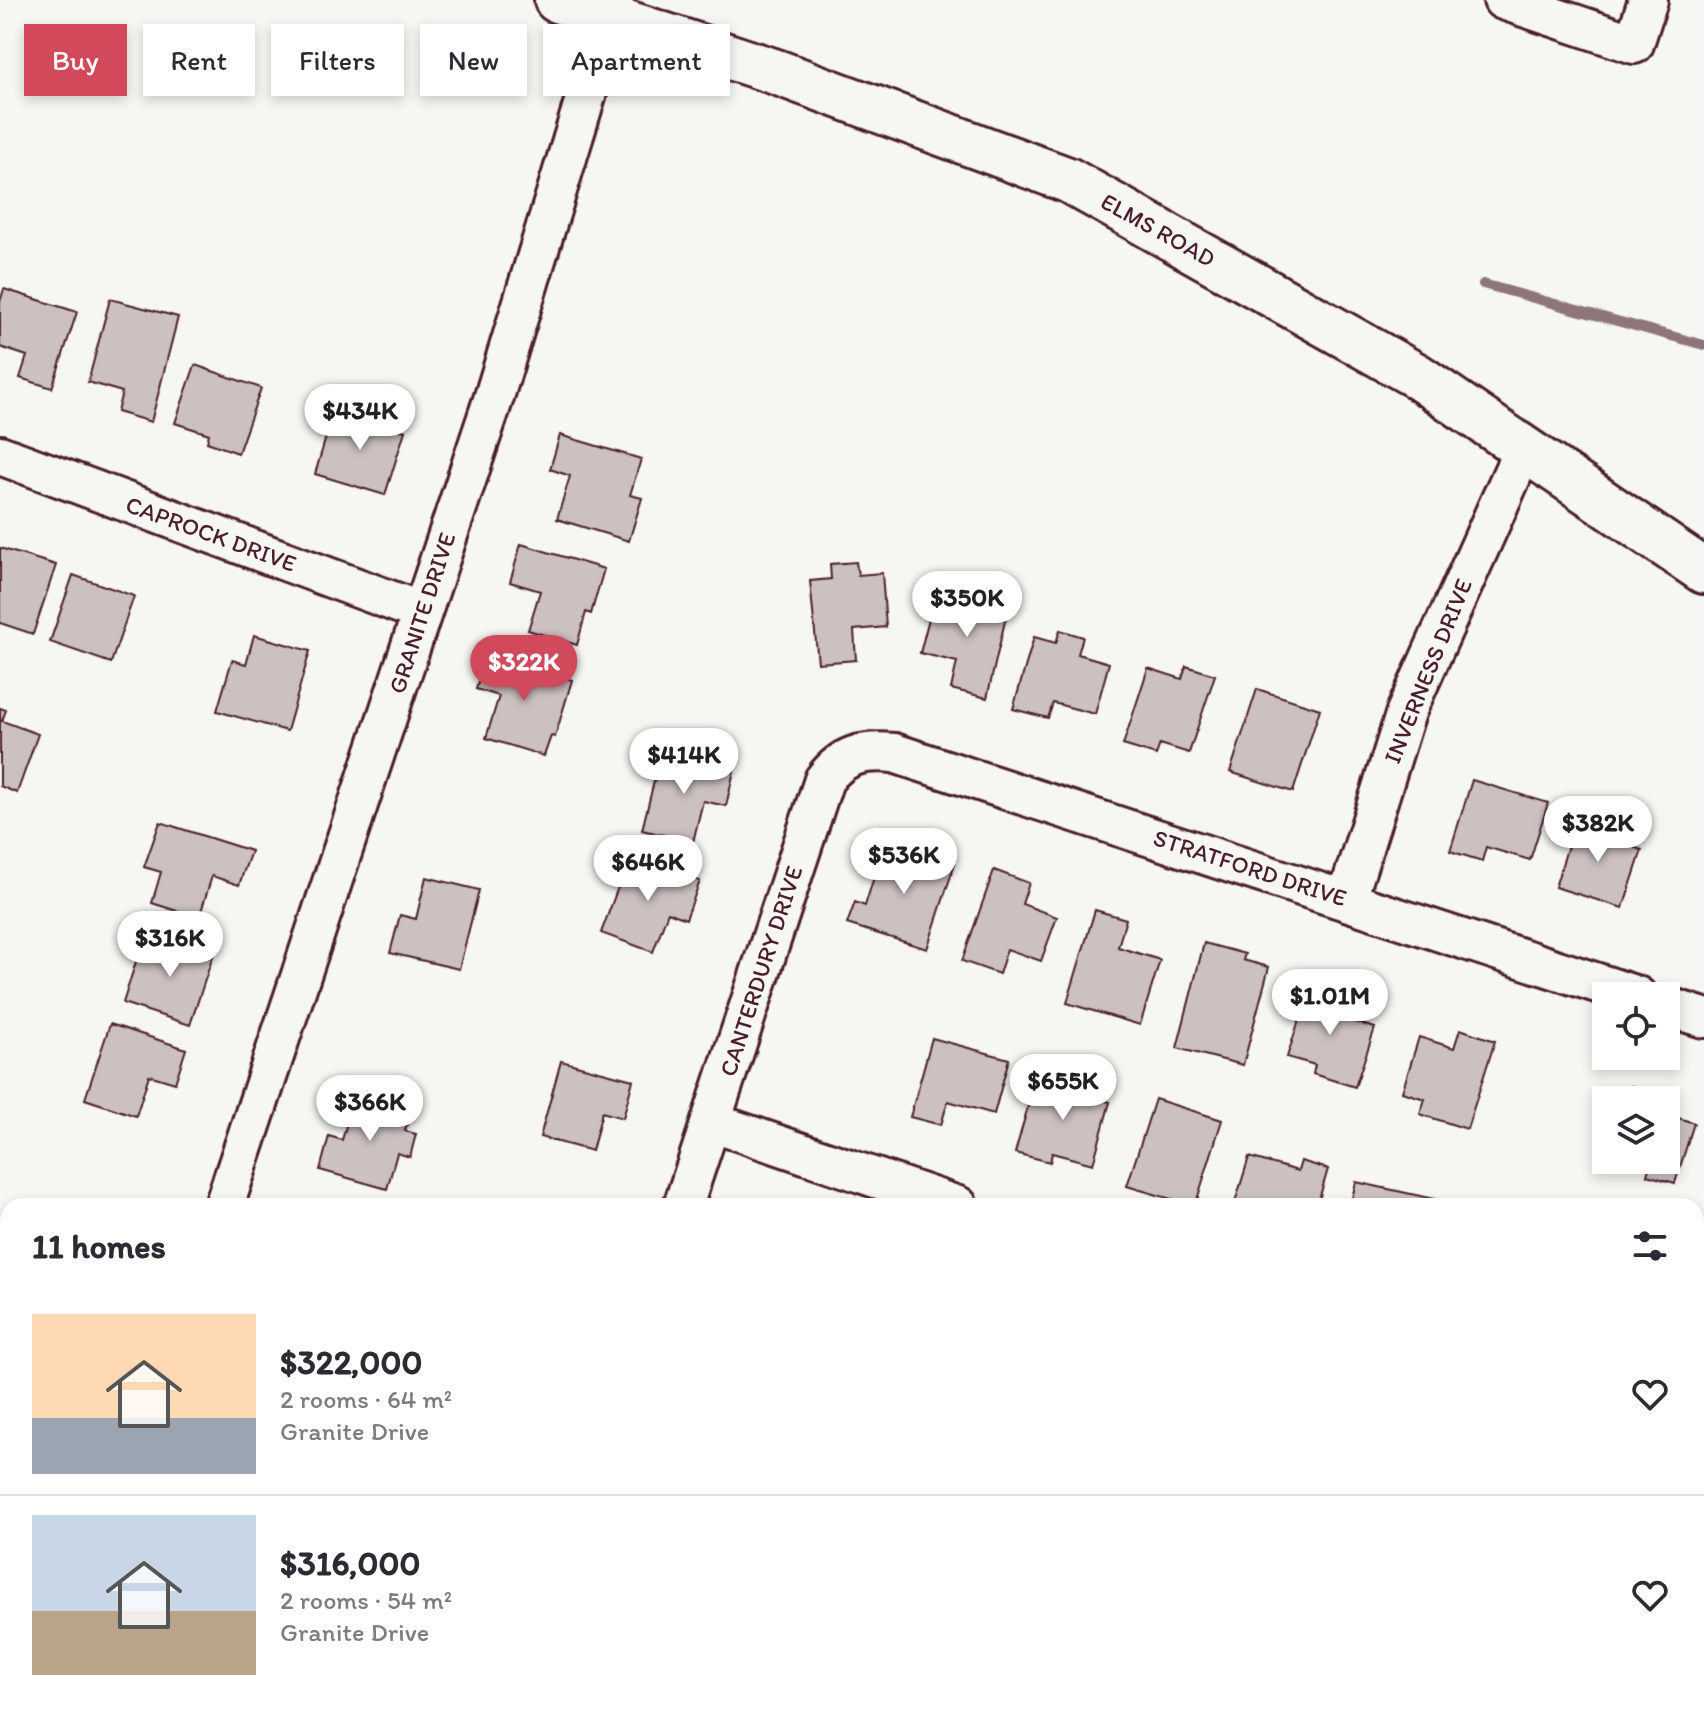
<!DOCTYPE html>
<html lang="en">
<head>
<meta charset="utf-8">
<style>
  :root { --surface:#fff; --page:#f2f2f3; --text:#2b2b33; --muted:#7c7c81; --line:#e1e1e2; --accent:#d1495b }
  body { margin:0; font-family:Itim,sans-serif; background:var(--page); color:var(--text); height:100vh; display:flex; flex-direction:column; font-size:30px; white-space:nowrap }
  * { box-sizing:border-box; margin:0 }
  p { font-size:26px; color:var(--muted) }
  .icon { flex:none; width:44px; height:44px; fill:none; stroke:currentColor; stroke-width:2; stroke-linecap:round; stroke-linejoin:round }
  .map { position:relative; flex:1; overflow:hidden }
  .details { position:absolute; left:0px; top:1198px; width:1704px; height:514px; display:flex; flex-direction:column; background:var(--surface); border-radius:24px 24px 0 0; box-shadow:0 4px 12px #0003 }
  .details>* { flex:none }
  .guide { position:absolute; left:24px; top:24px; width:800px; height:72px; display:flex; gap:16px }
  .controls { position:absolute; left:1592px; top:982px; display:grid; gap:16px }
  .controls a { display:grid; place-items:center; width:88px; height:88px; border-radius:0px; background:var(--surface); box-shadow:0 4px 12px #0003; font-size:40px }
  .price { position:absolute; translate:-50% -68px; padding:0 18px; border-radius:28px; background:#fff; color:#222; font-size:26px; line-height:52px; filter:drop-shadow(0 2px 4px #0008) }
  .price::after { content:''; position:absolute; left:50%; top:48px; width:24px; height:18px; margin-left:-12px; background:inherit; clip-path:polygon(0 0,100% 0,50% 100%) }
  .price.on { background:var(--accent); color:#fff }
  ul { padding:0; list-style:none }
  li { display:flex; align-items:center; gap:24px; height:200px; padding:0 32px }
  li+li { border-top:2px solid var(--line) }
  li span { display:grid; place-items:center; flex:none; width:224px; height:160px; border-radius:0px; color:#555 }
  li>.icon { margin-inline-start:auto }
  span .icon { width:96px; height:96px; fill:#fffc; stroke-width:1 }
  li b { font-size:34px }
  h2 { display:flex; justify-content:space-between; align-items:center; height:96px; padding:0 32px; font-size:34px }
  .pill { padding:0 28px; border-radius:0px; background:var(--surface); box-shadow:0 4px 12px #0003; font-size:28px; line-height:72px }
  .pill.on { background:var(--accent); color:#fff }
  .map>svg:first-child { display:block }
  .lines { fill:none; stroke-linecap:round; stroke-linejoin:round }
  .stream { stroke:#8e747a; stroke-width:10 }
  .building { fill:#ccc1c0; stroke:#4a1f2b; stroke-width:2 }
  .minor-casing { stroke:#4a1f2b; stroke-width:44 }
  .major-casing { stroke:#4a1f2b; stroke-width:50 }
  .minor { stroke:#f6f6f2; stroke-width:38 }
  .major { stroke:#f6f6f2; stroke-width:44 }
  .labels { text-anchor:middle; stroke-width:6; stroke-linejoin:round; paint-order:stroke }
  .street-label { font-size:24px; fill:#4a1f2b; stroke:#f6f6f2 }
</style>
</head>
<body>
<div class="map">
<svg width="1704" height="1711" viewBox="0 0 1704 1711">
  <rect width="100%" height="100%" fill="#f6f6f2"/>
  <filter id="ink" filterUnits="userSpaceOnUse"><feTurbulence type="fractalNoise" baseFrequency=".0125" numOctaves="2"/><feDisplacementMap in="SourceGraphic" scale="16" xChannelSelector="R" yChannelSelector="G"/><feConvolveMatrix kernelMatrix="1 2 1 2 8 2 1 2 1" color-interpolation-filters="sRGB"/></filter>
  <g filter="url(#ink)">
    <g class="lines">
      <path class="stream" d="M1483,284L1704,345"/>
    </g>
    <path class="building" d="M4,289L77,312L52,388L20,378L27,356L0,347V302Z
      M110,299L178,317L151,422L117,412L122,392L88,382Z
      M195,365L261,388L238,453L207,442L209,434L175,423Z
      M334,410L405,431L385,495L315,474Z
      M560,435L641,459L630,495L642,498L629,541L557,519L570,476L550,469Z
      M521,544L604,569L591,614L586,612L577,645L528,630L540,591L510,582Z
      M0,548L56,565L33,634L0,623Z
      M856,562L858,575L882,573L886,627L854,630L856,660L818,663L810,581L831,579L830,564Z
      M73,575L134,596L111,663L50,642Z
      M957,592L1009,604L987,698L951,689L957,662L920,653L934,599L954,604Z
      M1060,630L1083,637L1078,654L1109,663L1095,714L1053,703L1048,718L1013,709L1034,637L1056,643Z
      M254,635L310,651L287,731L217,711L232,660L246,664Z
      M488,653L572,680L555,737L551,736L544,756L486,738L499,696L476,689Z
      M1186,666L1215,675L1189,753L1160,744L1156,755L1123,745L1148,668L1182,679Z
      M1257,689L1320,709L1293,792L1230,772Z
      M0,708L6,710L2,721L38,734L17,793L0,786Z
      M661,753L734,771L726,806L703,801L693,842L642,830Z
      M1472,780L1548,803L1530,860L1486,847L1482,861L1450,851Z
      M1577,817L1623,831L1619,843L1642,850L1623,908L1555,887Z
      M160,822L251,851L239,885L212,876L199,918L152,903L161,872L144,867Z
      M885,841L955,863L927,949L847,924L855,902L865,906Z
      M630,855L700,881L686,919L668,912L653,952L601,933Z
      M994,870L1029,883L1022,904L1057,917L1041,961L1007,949L999,974L962,961Z
      M426,877L479,890L459,969L390,953L400,915L416,919Z
      M1095,910L1126,919L1118,947L1160,960L1140,1025L1067,1003Z
      M159,932L215,950L190,1025L123,1003L138,955L150,959Z
      M1204,943L1245,954L1243,960L1269,967L1243,1065L1177,1048Z
      M1312,980L1343,990L1335,1016L1375,1028L1355,1087L1313,1074L1315,1065L1287,1057Z
      M110,1024L186,1049L175,1083L149,1075L136,1116L85,1099Z
      M1460,1029L1495,1041L1467,1129L1420,1114L1425,1099L1402,1092L1419,1037L1454,1048Z
      M932,1038L1009,1059L994,1114L948,1101L941,1125L910,1117Z
      M561,1061L633,1080L623,1118L602,1112L592,1151L540,1137Z
      M1064,1074L1087,1080L1083,1095L1110,1102L1093,1164L1052,1153L1050,1162L1015,1153L1035,1081L1060,1087Z
      M1631,1086L1665,1096L1663,1100H1627Z
      M355,1095L411,1110L405,1131L416,1134L410,1157L397,1153L387,1189L320,1170L329,1136L342,1140Z
      M1155,1099L1222,1120L1195,1206L1127,1186Z
      M1666,1114L1694,1123L1675,1183L1647,1175L1650,1165L1633,1160H1666Z
      M1249,1157L1298,1171L1301,1161L1328,1169L1317,1206H1234Z
      M1356,1182L1434,1199L1432,1206H1350Z
      M0,1354L8,1356V1417L2,1430Z
      M753,1704H827L824,1711H751Z
      M858,1704H860L883,1711H856Z
      M1485,1704H1568L1566,1711H1482Z
      M1598,1704H1629L1651,1711H1596Z"/>
    <g class="lines">
      <g class="minor-casing">
        <path id="minor" d="M1503,0L1634,44L1648,0
          M0,455L422,612
          M1347,899L1406,712L1524,448
          M1666,1006L1704,1018
          M711,1122L958,1206
          M224,1206L494,397L610,17
          M683,1206L824,780C843,754 864,750 894,753L1637,996
          M0,1270L8,1273
          M1696,1458L1704,1460
          M1135,1704L1156,1711"/>
      </g>
      <g class="major-casing">
        <path id="major" d="M557,0L776,72L1068,180L1417,376L1704,571"/>
      </g>
      <use href="#minor" class="minor"/>
      <use href="#major" class="major"/>
    </g>
  </g>
  <g class="labels">
    <g class="street-label">
      <text transform="translate(1158 230) rotate(29)" y="8">ELMS ROAD</text>
      <text transform="translate(211 534) rotate(20)" y="8">CAPROCK DRIVE</text>
      <text transform="translate(422 613) rotate(-72)" y="8">GRANITE DRIVE</text>
      <text transform="translate(1428 671) rotate(-68)" y="8">INVERNESS DRIVE</text>
      <text transform="translate(1250 868) rotate(18)" y="8">STRATFORD DRIVE</text>
      <text transform="translate(761 971) rotate(-72)" y="8">CANTERDURY DRIVE</text>
    </g>
  </g>
</svg>
<div class="controls">
<a><svg class="icon" aria-label="locate" viewBox="0 0 24 24"><circle cx="12" cy="12" r="6"/><path d="M12 2v4M12 18v4M2 12h4M18 12h4"/></svg></a>
<a><svg class="icon" aria-label="layers" viewBox="0 0 24 24"><path d="M12 4l9 5-9 5-9-5zM3 14l9 5 9-5"/></svg></a>
</div>
<b class="price" style="left:360px;top:452px">$434K</b>
<b class="price" style="left:967px;top:639px">$350K</b>
<b class="price on" style="left:524px;top:703px">$322K</b>
<b class="price" style="left:684px;top:796px">$414K</b>
<b class="price" style="left:1598px;top:864px">$382K</b>
<b class="price" style="left:904px;top:896px">$536K</b>
<b class="price" style="left:648px;top:903px">$646K</b>
<b class="price" style="left:170px;top:979px">$316K</b>
<b class="price" style="left:1330px;top:1037px">$1.01M</b>
<b class="price" style="left:1063px;top:1122px">$655K</b>
<b class="price" style="left:370px;top:1143px">$366K</b>
<div class="guide">
<a class="pill on">Buy</a>
<a class="pill">Rent</a>
<a class="pill">Filters</a>
<a class="pill">New</a>
<a class="pill">Apartment</a>
</div>
<section class="details">
<h2>11 homes<svg class="icon" aria-label="filters" viewBox="0 0 24 24"><path d="M4 7h16M4 17h16"/><circle cx="9" cy="7" r="2"/><circle cx="15" cy="17" r="2"/></svg></h2>
<ul>
<li><span style="background:linear-gradient(#ffd9b3 65%,#9aa5b1 0)"><svg class="icon" aria-label="home" viewBox="0 0 24 24"><path d="M3 11l9-7 9 7M6 9v11h12V9"/></svg></span><div><b>$322,000</b><p>2 rooms · 64 m²</p><p>Granite Drive</p></div><svg class="icon" aria-label="heart" viewBox="0 0 24 24"><path d="M12 20l-8-8c-3-5 5-10 8-4 3-6 11-1 8 4z"/></svg></li>
<li><span style="background:linear-gradient(#c9d6e8 60%,#b9a48a 0)"><svg class="icon" aria-label="home" viewBox="0 0 24 24"><path d="M3 11l9-7 9 7M6 9v11h12V9"/></svg></span><div><b>$316,000</b><p>2 rooms · 54 m²</p><p>Granite Drive</p></div><svg class="icon" aria-label="heart" viewBox="0 0 24 24"><path d="M12 20l-8-8c-3-5 5-10 8-4 3-6 11-1 8 4z"/></svg></li>
</ul>
</section>
</div>
</body>
</html>
